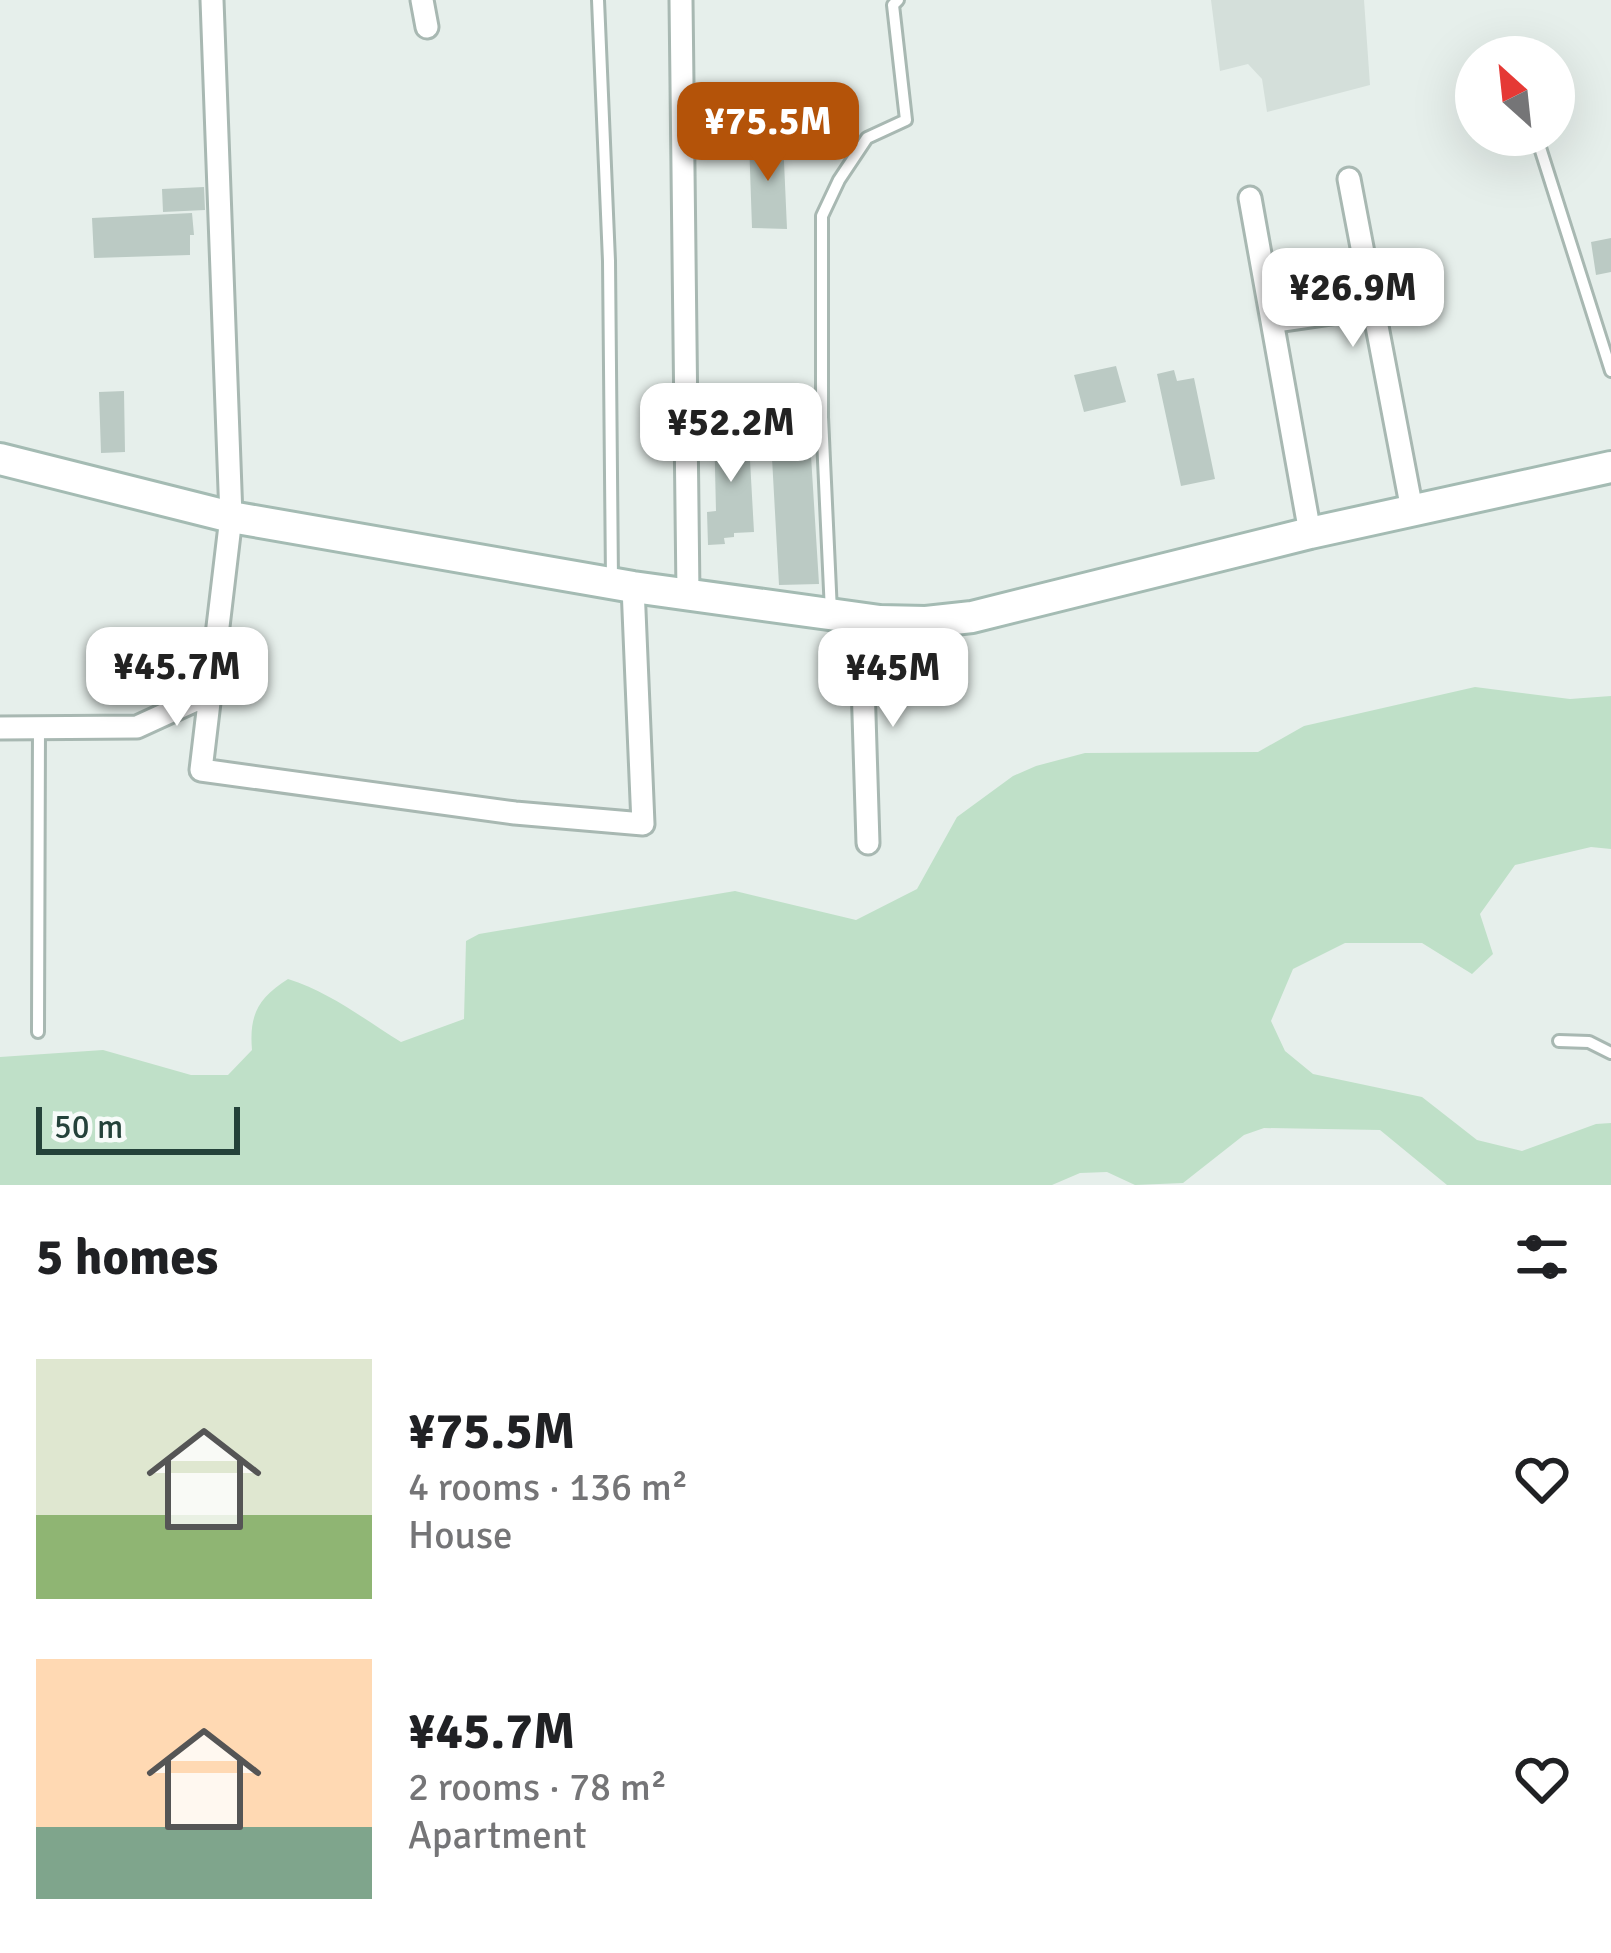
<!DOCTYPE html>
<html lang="en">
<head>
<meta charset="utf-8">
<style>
  :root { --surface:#fff; --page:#f2f2f2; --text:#202124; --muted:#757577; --accent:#b45309 }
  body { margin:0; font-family:Signika,sans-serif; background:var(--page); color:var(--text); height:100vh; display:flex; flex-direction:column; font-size:45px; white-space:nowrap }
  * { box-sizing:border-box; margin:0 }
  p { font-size:39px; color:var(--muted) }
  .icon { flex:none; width:66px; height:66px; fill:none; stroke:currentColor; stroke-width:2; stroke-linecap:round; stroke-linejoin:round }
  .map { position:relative; height:1185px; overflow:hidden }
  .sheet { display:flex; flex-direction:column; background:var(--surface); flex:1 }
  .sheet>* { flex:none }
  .needle { width:78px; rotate:333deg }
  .buttons { position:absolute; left:1455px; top:36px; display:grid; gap:24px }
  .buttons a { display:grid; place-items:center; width:120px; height:120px; border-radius:50%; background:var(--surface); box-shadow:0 12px 48px #0002; font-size:60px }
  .scale { position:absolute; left:36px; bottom:30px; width:204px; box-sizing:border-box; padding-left:12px; border:6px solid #24423a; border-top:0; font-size:33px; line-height:42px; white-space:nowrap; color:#24423a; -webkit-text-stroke:9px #f7fbf9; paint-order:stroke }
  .price { position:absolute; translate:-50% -102px; padding:0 27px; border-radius:24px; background:#fff; color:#222; font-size:39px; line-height:78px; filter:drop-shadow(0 3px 6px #0008) }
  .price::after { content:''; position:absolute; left:50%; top:72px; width:36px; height:27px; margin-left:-18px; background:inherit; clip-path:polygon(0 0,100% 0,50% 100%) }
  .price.current { background:var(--accent); color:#fff }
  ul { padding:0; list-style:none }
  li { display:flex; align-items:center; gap:36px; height:300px; padding:0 36px }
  li span { display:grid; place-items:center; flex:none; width:336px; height:240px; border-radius:0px; color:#555 }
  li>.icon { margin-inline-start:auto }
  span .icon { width:144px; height:144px; fill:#fffc; stroke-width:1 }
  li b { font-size:51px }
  h2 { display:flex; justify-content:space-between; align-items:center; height:144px; padding:0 36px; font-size:51px }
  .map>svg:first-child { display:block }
  .built { fill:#d4dfda }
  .green { fill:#bfe0c8 }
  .building { fill:#bbcac4 }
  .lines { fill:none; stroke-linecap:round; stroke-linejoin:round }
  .lane-casing { stroke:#a8b8b2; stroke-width:16 }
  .street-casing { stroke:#a8b8b2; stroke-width:27 }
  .secondary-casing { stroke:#a4bbb3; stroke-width:36 }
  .lane { stroke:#fff; stroke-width:10 }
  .street { stroke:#fff; stroke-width:21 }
  .secondary { stroke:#fff; stroke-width:30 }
</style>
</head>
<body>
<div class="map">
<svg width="1611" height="1185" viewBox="0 0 1611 1185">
  <rect width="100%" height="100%" fill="#e6efeb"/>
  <path class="built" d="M1211,0H1364L1370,85L1267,112L1262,79L1248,64L1220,71Z"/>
  <path class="green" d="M1475,687L1570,699L1611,696V849L1591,847L1515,865L1480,914L1493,954L1472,974L1422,943H1345L1293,969L1271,1021L1285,1051L1313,1074L1422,1097L1477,1140L1522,1151L1596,1124L1611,1123V1185H1447L1380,1130L1264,1128L1244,1135L1183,1183L1135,1185L1107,1172L1080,1173L1052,1185H0V1057L103,1050L191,1075H228L252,1050C249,1015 258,998 288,979C330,992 365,1020 401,1042L464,1019L466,941L479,934L735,891L856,920L917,889L957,817L1013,776L1036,766L1085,753L1258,752L1304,726Z"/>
  <path class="building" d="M783,139L787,229L752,228L749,140Z
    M204,187L205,210L163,212L162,189Z
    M192,213L194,235H190V255L94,258L92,218Z
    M1611,238V272L1596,275L1591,242Z
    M1116,366L1126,402L1084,412L1074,375Z
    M1174,370L1177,381L1194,378L1215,479L1181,486L1157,374Z
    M124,391L125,452L101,453L99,392Z
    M748,424L754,532L734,533V537L724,538L725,544L708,545L707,512L716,511L714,426Z
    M811,456L819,584L779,585L772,458Z"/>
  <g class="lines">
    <g class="lane-casing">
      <path id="lane" d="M598,0L609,261L612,580
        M1536,135L1611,371
        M1273,327L1375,312
        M831,612L822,417V216L839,180L867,138L906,120L893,5L898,0
        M38,1032L39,729
        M1559,1041L1589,1042L1611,1053"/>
    </g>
    <g class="street-casing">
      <path id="street" d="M212,0L231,517L201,770L515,813L643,824L633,587
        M422,0L427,27
        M681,0L688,594
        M1349,179L1412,510
        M1250,198L1310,533
        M861,619L868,843
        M0,728L137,727L209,694"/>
    </g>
    <g class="secondary-casing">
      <path id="secondary" d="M0,459L231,517L633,587L880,621L926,622L972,617L1310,533L1611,467"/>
    </g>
    <use href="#lane" class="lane"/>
    <use href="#street" class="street"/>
    <use href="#secondary" class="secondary"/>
  </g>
</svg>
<div class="buttons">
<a><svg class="needle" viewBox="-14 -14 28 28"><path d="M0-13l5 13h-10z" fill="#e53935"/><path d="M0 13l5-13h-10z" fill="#757577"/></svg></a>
</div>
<div class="scale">50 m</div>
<b class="price current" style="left:768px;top:184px">¥75.5M</b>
<b class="price" style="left:1353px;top:350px">¥26.9M</b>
<b class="price" style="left:731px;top:485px">¥52.2M</b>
<b class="price" style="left:177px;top:729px">¥45.7M</b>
<b class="price" style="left:893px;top:730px">¥45M</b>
</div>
<section class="sheet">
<h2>5 homes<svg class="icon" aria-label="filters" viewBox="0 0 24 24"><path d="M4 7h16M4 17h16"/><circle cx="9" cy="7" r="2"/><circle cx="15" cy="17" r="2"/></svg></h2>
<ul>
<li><span style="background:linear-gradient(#dfe7d0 65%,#8fb573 0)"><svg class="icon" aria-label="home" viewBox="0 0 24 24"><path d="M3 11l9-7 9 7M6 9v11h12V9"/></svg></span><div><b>¥75.5M</b><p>4 rooms · 136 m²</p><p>House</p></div><svg class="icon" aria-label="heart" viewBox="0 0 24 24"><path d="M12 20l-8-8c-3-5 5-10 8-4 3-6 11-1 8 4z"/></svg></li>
<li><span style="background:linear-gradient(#ffd9b3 70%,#7fa58c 0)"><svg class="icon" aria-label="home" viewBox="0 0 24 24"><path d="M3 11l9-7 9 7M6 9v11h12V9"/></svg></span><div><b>¥45.7M</b><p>2 rooms · 78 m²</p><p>Apartment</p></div><svg class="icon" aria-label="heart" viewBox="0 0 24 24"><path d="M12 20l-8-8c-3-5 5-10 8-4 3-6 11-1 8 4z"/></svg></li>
</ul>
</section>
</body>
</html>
